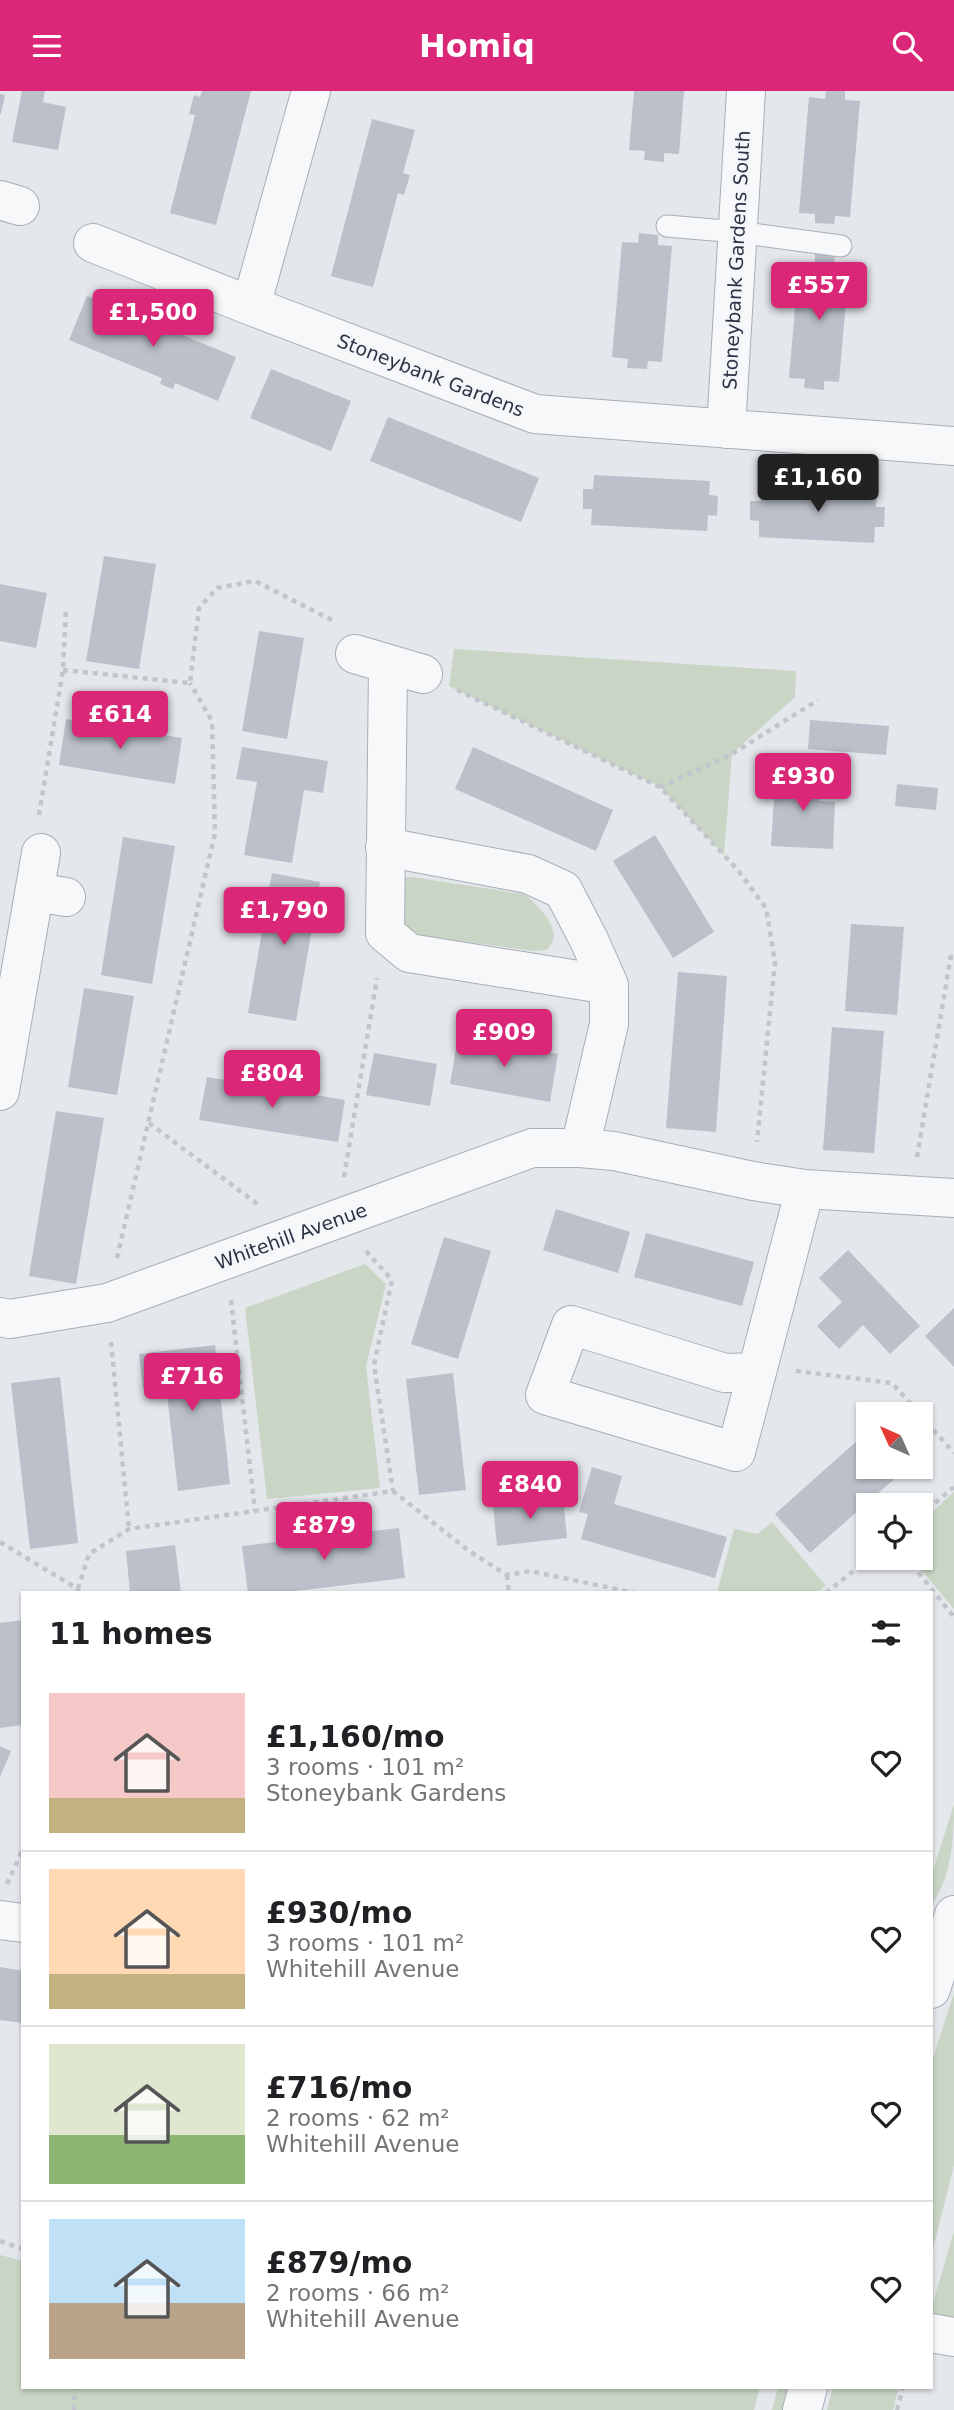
<!DOCTYPE html>
<html lang="en">
<head>
<meta charset="utf-8">
<style>
  :root { --surface:#fff; --page:#f6f6f6; --text:#202124; --muted:#757577; --line:#e0e0e0; --accent:#db2777 }
  body { margin:0; font-family:"DejaVu Sans",sans-serif; background:var(--page); color:var(--text); height:100vh; display:flex; flex-direction:column; font-size:26px; white-space:nowrap }
  * { box-sizing:border-box; margin:0 }
  p { font-size:23px; color:var(--muted) }
  .icon { flex:none; width:38px; height:38px; fill:none; stroke:currentColor; stroke-width:2; stroke-linecap:round; stroke-linejoin:round }
  .map { position:relative; flex:1; overflow:hidden }
  .drawer { position:absolute; left:21px; top:1500px; width:912px; height:798px; display:flex; flex-direction:column; background:var(--surface); border-radius:0px; box-shadow:0 2px 5px #0004 }
  .drawer>* { flex:none }
  .needle { width:46px; rotate:315deg }
  .fabs { position:absolute; left:856px; top:1311px; display:grid; gap:14px }
  .fabs a { display:grid; place-items:center; width:77px; height:77px; border-radius:0px; background:var(--surface); box-shadow:0 2px 5px #0004; font-size:35px }
  .price { position:absolute; translate:-50% -60px; padding:0 16px; border-radius:7px; background:var(--accent); color:#fff; font-size:23px; line-height:46px; filter:drop-shadow(0 2px 4px #0008) }
  .price::after { content:''; position:absolute; left:50%; top:42px; width:21px; height:16px; margin-left:-10px; background:inherit; clip-path:polygon(0 0,100% 0,50% 100%) }
  .price.current { background:#222; color:#fff }
  ul { padding:0; list-style:none }
  li { display:flex; align-items:center; gap:21px; height:175px; padding:0 28px }
  li+li { border-top:2px solid var(--line) }
  li span { display:grid; place-items:center; flex:none; width:196px; height:140px; border-radius:0px; color:#555 }
  li>.icon { margin-inline-start:auto }
  span .icon { width:84px; height:84px; fill:#fffc; stroke-width:1 }
  li b { font-size:30px }
  h2 { display:flex; justify-content:space-between; align-items:center; height:84px; padding:0 28px; font-size:30px }
  header { display:flex; justify-content:space-between; align-items:center; height:91px; padding:0 28px; background:var(--accent); color:#fff; font-size:32px; font-weight:700 }
  .map>svg:first-child { display:block }
  .green { fill:#c9d6c5 }
  .building { fill:#bbc0ca }
  .lines { fill:none; stroke-linecap:round; stroke-linejoin:round }
  .service-casing { stroke:#a9aeb7; stroke-width:23 }
  .minor-casing { stroke:#a9aeb7; stroke-width:40 }
  .tertiary-casing { stroke:#a9aeb7; stroke-width:40 }
  .path { stroke:#c2c5cb; stroke-width:4.5; stroke-dasharray:5 5; stroke-linecap:butt }
  .service { stroke:#f7f8fa; stroke-width:21 }
  .minor { stroke:#f7f8fa; stroke-width:38 }
  .tertiary { stroke:#f7f8fa; stroke-width:38 }
  .labels { text-anchor:middle; stroke-width:5; stroke-linejoin:round; paint-order:stroke }
  .street-label { font-size:19px; fill:#2b3445; stroke:#f4f6f9 }
</style>
</head>
<body>
<header><svg class="icon" aria-label="menu" viewBox="0 0 24 24"><path d="M4 6h16M4 12h16M4 18h16"/></svg>Homiq<svg class="icon" aria-label="search" viewBox="0 0 24 24"><circle cx="10" cy="10" r="6"/><path d="M15 15l6 6"/></svg></header>
<div class="map">
<svg width="954" height="2319" viewBox="0 0 954 2319">
  <rect width="100%" height="100%" fill="#e4e7ec"/>
  <path class="green" d="M454,558L796,580L795,606L732,663L724,764L660,696L449,595Z
    M412,786L523,803C535,810 558,834 553,849C551,853 549,856 547,859L533,860L409,843L391,803L399,787Z
    M365,1173L386,1193L366,1275L380,1397L267,1408L245,1217Z
    M954,1401V1518L911,1467L920,1466L921,1431Z
    M772,1431L826,1495L817,1501H717L734,1438L758,1443Z
    M954,1713C954,1747 952,1786 931,1815V1786Z
    M954,1902V2074L931,2166V1973Z
    M954,2140V2228L931,2222V2219Z
    M0,2164L23,2170V2296H760L754,2319H0Z
    M778,2296H789L783,2319H772Z
    M833,2296H899L893,2319H827Z"/>
  <path class="building" d="M22,0H45L43,11L66,16L58,59L12,51Z
    M202,0H251L216,134L170,122L195,24L189,23L194,4L200,6Z
    M634,0H684L679,63L664,62V71L644,69L645,60L629,59Z
    M826,0H845V9L860,10L850,126L835,125L834,133L815,132V123L799,122L809,6L825,8Z
    M0,3L5,4L1,23H0Z
    M372,28L415,39L403,82L410,84L404,104L398,102L373,196L331,185Z
    M639,142L658,144V154L672,155L662,271L648,270L647,278L627,277L628,268L612,266L622,151L638,152Z
    M815,163L835,164L834,174L849,175L839,291L824,290V299L804,297L805,288L789,287L799,172L815,173Z
    M87,205L236,266L218,310L175,292L173,298L160,293L162,287L69,249Z
    M271,278L351,310L331,360L250,327Z
    M388,326L539,387L521,431L370,370Z
    M594,384L710,390L709,404L718,405L717,425L708,424L707,440L591,434L592,418H583V398H593Z
    M761,395L877,401L876,416H885L884,436H875L874,452L759,446V430L750,429V410H761Z
    M104,465L156,473L139,578L86,570Z
    M0,493L47,502L36,557L0,550Z
    M259,540L304,547L287,648L242,640Z
    M66,628L182,647L175,693L59,674Z
    M810,629L889,635L886,664L808,658Z
    M242,656L328,670L323,702L304,699L292,772L244,764L257,691L236,688Z
    M473,656L613,719L596,760L455,698Z
    M784,677L821,679L819,710L835,711L833,758L771,755L774,708H781Z
    M897,693L938,697L936,719L895,715Z
    M655,744L714,841L673,867L613,770Z
    M123,746L175,755L152,893L101,884Z
    M272,782L320,791L296,930L248,922Z
    M851,833L904,836L897,924L845,920Z
    M678,881L727,885L716,1041L666,1037Z
    M84,897L134,905L117,1004L68,996Z
    M832,936L884,940L874,1062L823,1059Z
    M458,946L558,963L550,1011L450,993Z
    M374,962L437,973L430,1015L366,1004Z
    M207,986L345,1009L338,1051L199,1029Z
    M56,1020L104,1027L76,1193L29,1185Z
    M556,1118L630,1141L618,1182L543,1159Z
    M646,1142L754,1171L742,1215L634,1186Z
    M444,1146L491,1160L458,1268L411,1253Z
    M848,1159L920,1235L890,1263L863,1234L839,1258L817,1235L842,1211L819,1187Z
    M954,1217V1276L925,1245Z
    M215,1254L230,1393L178,1400L166,1295L143,1298L139,1263Z
    M453,1282L466,1399L419,1404L406,1288Z
    M60,1286L78,1452L30,1458L11,1292Z
    M868,1340V1376H908L810,1462L775,1423Z
    M920,1349L928,1357L920,1364Z
    M592,1376L622,1385L614,1413L727,1446L715,1487L581,1448L588,1423L579,1421Z
    M563,1406L567,1447L497,1455L493,1414Z
    M399,1437L405,1487L278,1502H248L242,1455Z
    M175,1454L181,1502H130L126,1460Z
    M23,1529V1634L0,1637V1532Z
    M0,1655L11,1660L0,1686Z
    M0,1876L23,1880V1932L0,1929Z"/>
  <g class="lines">
    <g class="service-casing">
      <path id="service" d="M667,135L737,141L841,155"/>
    </g>
    <g class="minor-casing">
      <path id="minor" d="M0,109L20,115
        M93,152L251,215L535,323L954,355
        M251,215L311,0
        M726,338L746,0
        M355,563L423,583
        M388,574L385,842L409,862L609,894V933L580,1057
        M385,756L528,783L563,799L589,849L609,894
        M35,801L66,806
        M0,1000L41,762
        M0,1226L10,1228L107,1212L532,1057H580L614,1060L753,1090L805,1098L954,1107
        M756,1281L725,1282L571,1234L545,1304L736,1361L805,1098
        M0,1829L23,1832
        M931,2242L954,2246"/>
    </g>
    <g class="tertiary-casing">
      <path id="tertiary" d="M931,1898L954,1824
        M802,2319L808,2296"/>
    </g>
    <path class="path" d="M63,579L190,592L199,517L217,497L255,490L334,530
      M457,599L660,696L737,778L766,817L775,871L757,1051
      M660,696L732,663L818,609
      M39,724L63,579L66,517
      M149,1032L260,1115
      M917,1066L951,864
      M344,1086L377,887
      M366,1160L392,1189L374,1274L393,1400
      M117,1167L215,742L212,630L190,592
      M231,1209L255,1420
      M111,1251L129,1438
      M796,1280L892,1292L920,1323
      M920,1324L954,1362
      M920,1425L954,1396
      M0,1451L78,1498V1502
      M906,1466L954,1526
      M507,1484L509,1502
      M78,1498L89,1463L129,1438L393,1400L469,1460L507,1484L530,1480L635,1502
      M826,1502L871,1466
      M7,1793L23,1758
      M0,2150L23,2158
      M74,2319L75,2296
      M897,2319L903,2296"/>
    <use href="#service" class="service"/>
    <use href="#minor" class="minor"/>
    <use href="#tertiary" class="tertiary"/>
  </g>
  <g class="labels">
    <g class="street-label">
      <text transform="translate(736 169) rotate(-87)" y="7">Stoneybank Gardens South</text>
      <text transform="translate(431 284) rotate(21)" y="7">Stoneybank Gardens</text>
      <text transform="translate(291 1145) rotate(-20)" y="7">Whitehill Avenue</text>
    </g>
  </g>
</svg>
<div class="fabs">
<a><svg class="needle" viewBox="-14 -14 28 28"><path d="M0-13l5 13h-10z" fill="#e53935"/><path d="M0 13l5-13h-10z" fill="#757577"/></svg></a>
<a><svg class="icon" aria-label="locate" viewBox="0 0 24 24"><circle cx="12" cy="12" r="6"/><path d="M12 2v4M12 18v4M2 12h4M18 12h4"/></svg></a>
</div>
<b class="price" style="left:819px;top:231px">£557</b>
<b class="price" style="left:153px;top:258px">£1,500</b>
<b class="price current" style="left:818px;top:423px">£1,160</b>
<b class="price" style="left:120px;top:660px">£614</b>
<b class="price" style="left:803px;top:722px">£930</b>
<b class="price" style="left:284px;top:856px">£1,790</b>
<b class="price" style="left:504px;top:978px">£909</b>
<b class="price" style="left:272px;top:1019px">£804</b>
<b class="price" style="left:192px;top:1322px">£716</b>
<b class="price" style="left:530px;top:1430px">£840</b>
<b class="price" style="left:324px;top:1471px">£879</b>
<section class="drawer">
<h2>11 homes<svg class="icon" aria-label="filters" viewBox="0 0 24 24"><path d="M4 7h16M4 17h16"/><circle cx="9" cy="7" r="2"/><circle cx="15" cy="17" r="2"/></svg></h2>
<ul>
<li><span style="background:linear-gradient(#f6c9c9 75%,#c2b280 0)"><svg class="icon" aria-label="home" viewBox="0 0 24 24"><path d="M3 11l9-7 9 7M6 9v11h12V9"/></svg></span><div><b>£1,160/mo</b><p>3 rooms · 101 m²</p><p>Stoneybank Gardens</p></div><svg class="icon" aria-label="heart" viewBox="0 0 24 24"><path d="M12 20l-8-8c-3-5 5-10 8-4 3-6 11-1 8 4z"/></svg></li>
<li><span style="background:linear-gradient(#ffd9b3 75%,#c2b280 0)"><svg class="icon" aria-label="home" viewBox="0 0 24 24"><path d="M3 11l9-7 9 7M6 9v11h12V9"/></svg></span><div><b>£930/mo</b><p>3 rooms · 101 m²</p><p>Whitehill Avenue</p></div><svg class="icon" aria-label="heart" viewBox="0 0 24 24"><path d="M12 20l-8-8c-3-5 5-10 8-4 3-6 11-1 8 4z"/></svg></li>
<li><span style="background:linear-gradient(#dfe7d0 65%,#8fb573 0)"><svg class="icon" aria-label="home" viewBox="0 0 24 24"><path d="M3 11l9-7 9 7M6 9v11h12V9"/></svg></span><div><b>£716/mo</b><p>2 rooms · 62 m²</p><p>Whitehill Avenue</p></div><svg class="icon" aria-label="heart" viewBox="0 0 24 24"><path d="M12 20l-8-8c-3-5 5-10 8-4 3-6 11-1 8 4z"/></svg></li>
<li><span style="background:linear-gradient(#bfe0f5 60%,#b9a48a 0)"><svg class="icon" aria-label="home" viewBox="0 0 24 24"><path d="M3 11l9-7 9 7M6 9v11h12V9"/></svg></span><div><b>£879/mo</b><p>2 rooms · 66 m²</p><p>Whitehill Avenue</p></div><svg class="icon" aria-label="heart" viewBox="0 0 24 24"><path d="M12 20l-8-8c-3-5 5-10 8-4 3-6 11-1 8 4z"/></svg></li>
</ul>
</section>
</div>
</body>
</html>
